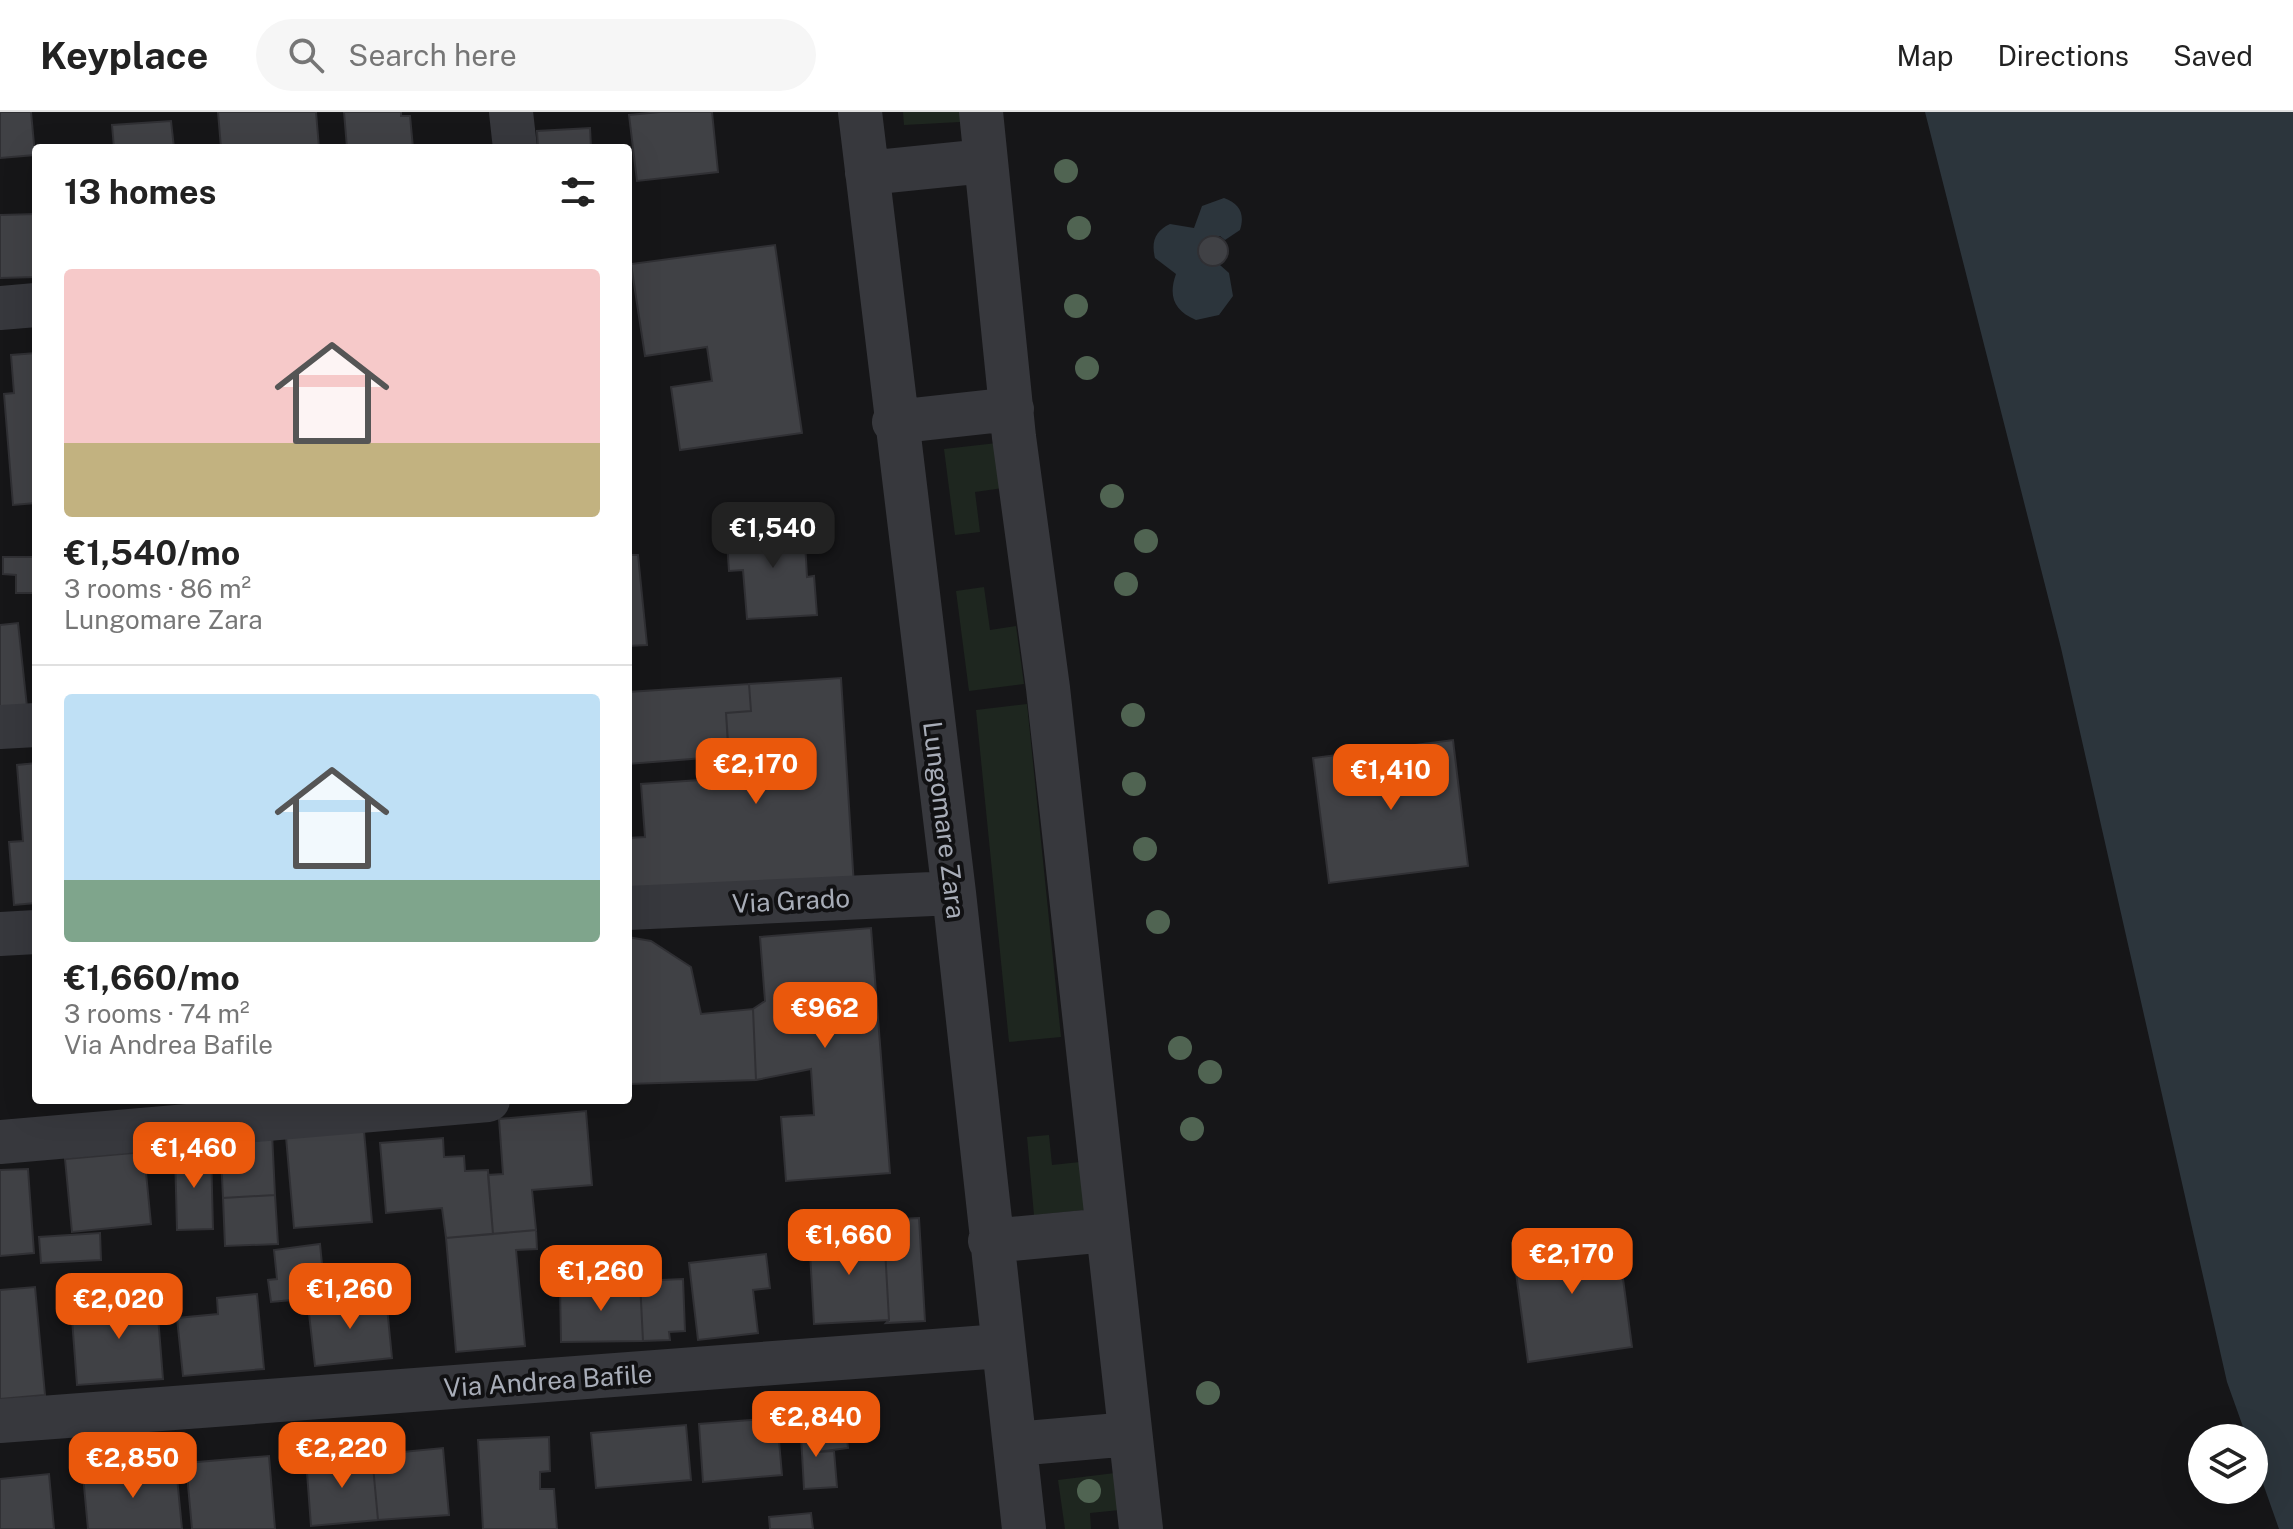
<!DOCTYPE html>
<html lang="en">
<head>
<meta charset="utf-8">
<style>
  :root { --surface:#fff; --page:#f6f6f6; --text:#222; --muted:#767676; --line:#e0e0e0; --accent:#ea580c }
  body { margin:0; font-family:"Public Sans",sans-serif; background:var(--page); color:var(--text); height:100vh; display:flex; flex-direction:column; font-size:30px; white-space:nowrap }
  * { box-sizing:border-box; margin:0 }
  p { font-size:26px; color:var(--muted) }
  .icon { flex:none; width:44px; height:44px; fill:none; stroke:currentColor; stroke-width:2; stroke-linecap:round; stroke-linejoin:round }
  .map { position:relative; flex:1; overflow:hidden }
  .drawer { position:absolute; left:32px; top:32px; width:600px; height:960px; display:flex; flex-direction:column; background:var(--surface); border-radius:8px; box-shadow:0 8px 32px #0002 }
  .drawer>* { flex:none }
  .tools { position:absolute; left:2188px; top:1312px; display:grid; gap:16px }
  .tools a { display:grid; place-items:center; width:80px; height:80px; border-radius:50%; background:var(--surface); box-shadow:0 8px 32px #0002; font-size:40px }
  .price { position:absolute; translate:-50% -68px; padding:0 18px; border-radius:16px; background:var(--accent); color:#fff; font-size:26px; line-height:52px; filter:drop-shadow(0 2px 4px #0008) }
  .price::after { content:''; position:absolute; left:50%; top:48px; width:24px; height:18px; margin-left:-12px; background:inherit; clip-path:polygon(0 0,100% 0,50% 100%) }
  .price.on { background:#222; color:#fff }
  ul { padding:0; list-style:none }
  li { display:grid; align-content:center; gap:16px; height:424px; padding:0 32px }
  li+li { border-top:2px solid var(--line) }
  li span { display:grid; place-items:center; height:248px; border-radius:8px; color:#555 }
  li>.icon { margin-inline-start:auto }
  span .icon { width:144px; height:144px; fill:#fffc; stroke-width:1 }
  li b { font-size:34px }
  h2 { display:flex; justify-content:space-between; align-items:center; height:96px; padding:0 32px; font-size:34px }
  header { display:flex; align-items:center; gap:48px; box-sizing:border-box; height:112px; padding:0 40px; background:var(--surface); border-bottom:2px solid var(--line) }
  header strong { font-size:38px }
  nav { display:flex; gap:44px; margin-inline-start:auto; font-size:28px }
  .search { width:560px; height:72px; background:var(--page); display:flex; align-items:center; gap:20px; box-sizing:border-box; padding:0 28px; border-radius:44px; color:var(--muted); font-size:30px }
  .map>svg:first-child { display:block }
  .green { fill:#1e261f }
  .water { fill:#2c353c }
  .building { fill:#404145; stroke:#303034; stroke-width:2 }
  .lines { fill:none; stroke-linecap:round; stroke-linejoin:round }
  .minor { stroke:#37383d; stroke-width:44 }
  .tree { fill:#506452 }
  .labels { text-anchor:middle; stroke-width:8; stroke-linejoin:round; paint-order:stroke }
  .street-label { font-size:26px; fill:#a8adb8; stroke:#111113 }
</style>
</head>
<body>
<header>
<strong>Keyplace</strong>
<div class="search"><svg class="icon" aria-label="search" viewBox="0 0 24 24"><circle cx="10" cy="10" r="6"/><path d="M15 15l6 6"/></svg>Search here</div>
<nav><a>Map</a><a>Directions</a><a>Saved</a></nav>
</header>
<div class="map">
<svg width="2293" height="1417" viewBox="0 0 2293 1417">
  <rect width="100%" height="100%" fill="#161618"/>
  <path class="green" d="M903,0H960V10L904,13Z
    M997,331L1003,376L975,380L980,420L955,423L944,337Z
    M984,475L990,518L1016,514L1024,572L969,579L956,479Z
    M1027,592L1061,925L1009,930L976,598Z
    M1049,1023L1052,1053L1080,1050L1085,1098L1034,1103L1027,1025Z
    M1115,1361L1120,1398L1090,1401L1091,1417H1065L1058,1368Z"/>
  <path class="water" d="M1925,0H2293V1417H2279L2254,1346V1326H2247L2227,1270L2061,536Z
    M1224,86C1240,92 1245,102 1240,118L1225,128L1220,124L1206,125L1198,135L1201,149L1207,153H1220L1229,161L1233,184L1219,203L1196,208C1174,199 1168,184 1176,162L1155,146C1151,130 1155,119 1170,112L1194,116L1202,94Z"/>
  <path class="building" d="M0,0H31L35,43L0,46Z
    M218,0H316L319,36H221Z
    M344,0H401V4H410L413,36H347Z
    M660,0H712L718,60L637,69L629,3Z
    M171,9L174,36H114L112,13Z
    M590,16L591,36H538L537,19Z
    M36,102V165L0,166V103Z
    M1198 139a15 15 0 1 1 30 0a15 15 0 1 1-30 0Z
    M775,133L802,321L680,338L671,275L712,269L707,235L645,244L631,152Z
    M36,241V391L13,393L4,282L14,281L11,243Z
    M804,411L807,465L814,464L817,503L747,507L743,458L729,459L726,415Z
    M628,443H638L647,533L628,534Z
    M3,445H36V481H16V463L3,462Z
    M18,511L27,595L0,598V513Z
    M841,566L854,774L628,788V726L645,725L641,672L730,666L726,601L751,599L749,572Z
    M749,572L751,599L726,601L729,644L628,652V580Z
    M1453,628L1468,754L1329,771L1313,646Z
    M36,651V791L14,793L9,730L23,729L17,653Z
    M871,816L890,1061L786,1069L781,1005L814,1003L811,957L756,968L753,897L765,889L760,825Z
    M628,825L651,829L691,855L701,902L753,897L756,968L628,972Z
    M586,999L592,1073L532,1078L536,1118L493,1122L488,1063L503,1062L499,1007Z
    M364,1019L372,1110L294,1116L286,1025Z
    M272,1021L275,1083L223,1086L220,1023Z
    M443,1026L444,1045L464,1044L465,1059L488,1058L493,1122L446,1126L442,1096L386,1101L380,1031Z
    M211,1039L213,1117L177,1118L175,1040Z
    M144,1040L151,1112L72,1120L65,1047Z
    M28,1057L34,1141L0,1144V1058Z
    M275,1083L278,1132L225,1134L223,1086Z
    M919,1106L925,1209L886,1211L889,1208L884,1118L879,1119L878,1108Z
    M536,1118L537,1137L516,1138L525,1234L456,1240L446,1126Z
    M884,1118L889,1208L814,1212L809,1122Z
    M100,1121L101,1148L41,1151L39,1125Z
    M1617,1121L1632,1235L1528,1250L1512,1131Z
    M320,1132L324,1173L291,1177L292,1188L271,1190L268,1168L277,1167L274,1138Z
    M766,1142L770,1176L753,1178L758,1221L698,1228L689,1151Z
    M683,1167L685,1219L669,1220L670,1228L643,1229L640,1169Z
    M640,1169L643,1229L561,1230L560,1174Z
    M35,1175L45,1283L0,1287V1178Z
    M156,1179L163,1267L77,1273L72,1207L97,1205L96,1184Z
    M257,1182L264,1257L183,1264L177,1206L218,1202L217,1186Z
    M386,1185L392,1246L315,1254L308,1193Z
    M844,1303L848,1336L817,1340L815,1305Z
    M815,1305L817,1340L834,1339L837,1375L804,1377L800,1306Z
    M777,1306L782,1363L703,1370L699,1312Z
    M686,1313L691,1368L596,1376L591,1321Z
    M549,1325L550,1359L540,1360V1377H554L557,1417H483L478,1328Z
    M443,1336L449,1403L378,1408L372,1343Z
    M372,1343L378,1408L311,1414L306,1347Z
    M269,1344L275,1417H192L186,1351Z
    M176,1355L182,1417H88L83,1363Z
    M49,1362L54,1417H0V1367Z
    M811,1401L813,1417H770L769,1405Z"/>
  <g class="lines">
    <path class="minor" d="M511,0L515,36
      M860,0L954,781L1024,1417
      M981,0L1014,325L1048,576L1141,1417
      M867,61L985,49
      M0,196L36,193
      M894,310L1012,297
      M0,615L36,613
      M628,796L954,781
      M0,822L36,820
      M0,1030L488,988
      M990,1129L1107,1118
      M0,1309L1001,1234
      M1015,1332L1130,1322"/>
  </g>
  <g class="tree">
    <circle cx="1066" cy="59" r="12"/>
    <circle cx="1079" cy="116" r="12"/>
    <circle cx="1076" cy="194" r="12"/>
    <circle cx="1087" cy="256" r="12"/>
    <circle cx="1112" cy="384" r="12"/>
    <circle cx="1146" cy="429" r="12"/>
    <circle cx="1126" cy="472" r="12"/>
    <circle cx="1133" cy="603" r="12"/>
    <circle cx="1134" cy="672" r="12"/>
    <circle cx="1145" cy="737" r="12"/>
    <circle cx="1158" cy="810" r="12"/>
    <circle cx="1180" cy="936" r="12"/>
    <circle cx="1210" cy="960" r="12"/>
    <circle cx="1192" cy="1017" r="12"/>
    <circle cx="1208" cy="1281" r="12"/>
    <circle cx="1089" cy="1379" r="12"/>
  </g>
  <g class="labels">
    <g class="street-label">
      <text transform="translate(944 708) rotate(83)" y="9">Lungomare Zara</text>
      <text transform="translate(791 789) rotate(-3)" y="9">Via Grado</text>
      <text transform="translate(548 1269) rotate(-4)" y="9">Via Andrea Bafile</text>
    </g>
  </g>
</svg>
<div class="tools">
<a><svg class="icon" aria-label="layers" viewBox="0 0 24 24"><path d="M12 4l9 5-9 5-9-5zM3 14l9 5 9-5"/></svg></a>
</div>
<b class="price on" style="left:773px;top:458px">€1,540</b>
<b class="price" style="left:756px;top:694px">€2,170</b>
<b class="price" style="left:1391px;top:700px">€1,410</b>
<b class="price" style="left:825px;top:938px">€962</b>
<b class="price" style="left:194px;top:1078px">€1,460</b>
<b class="price" style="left:849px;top:1165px">€1,660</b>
<b class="price" style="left:1572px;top:1184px">€2,170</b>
<b class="price" style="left:601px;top:1201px">€1,260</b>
<b class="price" style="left:350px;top:1219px">€1,260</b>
<b class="price" style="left:119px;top:1229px">€2,020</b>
<b class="price" style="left:816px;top:1347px">€2,840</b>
<b class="price" style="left:342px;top:1378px">€2,220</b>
<b class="price" style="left:133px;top:1388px">€2,850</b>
<section class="drawer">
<h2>13 homes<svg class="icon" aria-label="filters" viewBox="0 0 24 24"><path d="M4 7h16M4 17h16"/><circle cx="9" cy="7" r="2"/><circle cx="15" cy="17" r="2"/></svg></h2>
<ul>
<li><span style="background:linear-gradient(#f6c9c9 70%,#c2b280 0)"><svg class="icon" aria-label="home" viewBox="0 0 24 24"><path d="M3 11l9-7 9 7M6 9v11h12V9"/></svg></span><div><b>€1,540/mo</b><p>3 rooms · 86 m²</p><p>Lungomare Zara</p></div></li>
<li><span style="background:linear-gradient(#bfe0f5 75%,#7fa58c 0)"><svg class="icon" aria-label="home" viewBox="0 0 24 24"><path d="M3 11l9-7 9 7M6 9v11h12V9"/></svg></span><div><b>€1,660/mo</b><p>3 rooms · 74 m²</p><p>Via Andrea Bafile</p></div></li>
</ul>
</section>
</div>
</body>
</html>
